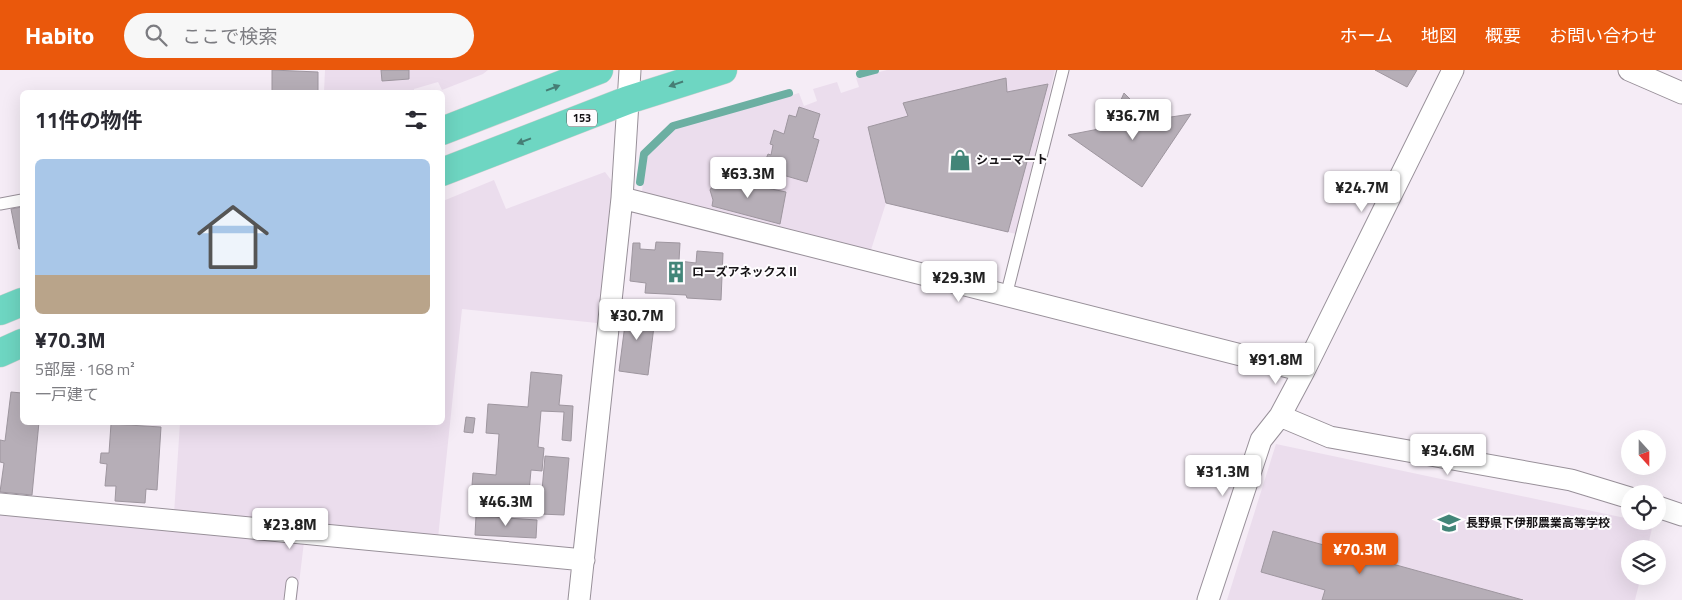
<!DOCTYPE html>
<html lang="ja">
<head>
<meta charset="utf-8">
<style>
  :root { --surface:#fff; --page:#f7f7f7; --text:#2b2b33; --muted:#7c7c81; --accent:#ea580c }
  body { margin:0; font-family:"Titillium Web","Noto Sans JP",sans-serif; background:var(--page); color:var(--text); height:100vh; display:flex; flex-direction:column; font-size:19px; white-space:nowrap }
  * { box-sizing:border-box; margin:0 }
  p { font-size:16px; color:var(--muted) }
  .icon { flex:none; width:28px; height:28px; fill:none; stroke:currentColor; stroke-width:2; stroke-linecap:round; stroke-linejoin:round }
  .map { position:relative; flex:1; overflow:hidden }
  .sheet { position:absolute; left:20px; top:20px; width:425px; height:335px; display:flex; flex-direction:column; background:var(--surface); border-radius:8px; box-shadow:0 5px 20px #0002 }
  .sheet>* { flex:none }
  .needle { width:32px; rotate:159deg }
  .buttons { position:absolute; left:1621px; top:360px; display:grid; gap:10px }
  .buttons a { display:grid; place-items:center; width:45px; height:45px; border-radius:50%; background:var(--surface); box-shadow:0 5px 20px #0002; font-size:25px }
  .price { position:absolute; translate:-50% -42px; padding:0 11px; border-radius:5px; background:#fff; color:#222; font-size:16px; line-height:32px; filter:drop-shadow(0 1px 2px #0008) }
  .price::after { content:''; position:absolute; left:50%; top:30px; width:15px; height:11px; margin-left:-8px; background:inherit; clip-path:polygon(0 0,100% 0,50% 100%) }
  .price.active { background:var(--accent); color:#fff }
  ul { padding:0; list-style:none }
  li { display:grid; align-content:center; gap:10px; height:265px; padding:0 15px }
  li span { display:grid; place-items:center; height:155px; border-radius:8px; color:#555 }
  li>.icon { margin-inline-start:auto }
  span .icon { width:90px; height:90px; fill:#fffc; stroke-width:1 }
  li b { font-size:21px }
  h2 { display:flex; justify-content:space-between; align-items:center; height:60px; padding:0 15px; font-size:21px }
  header { display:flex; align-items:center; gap:30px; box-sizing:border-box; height:70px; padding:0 25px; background:var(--accent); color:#fff }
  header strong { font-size:24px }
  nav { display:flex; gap:28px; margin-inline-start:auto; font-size:18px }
  .search { width:350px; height:45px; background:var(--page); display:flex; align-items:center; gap:12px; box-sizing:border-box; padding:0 18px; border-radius:28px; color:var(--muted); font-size:19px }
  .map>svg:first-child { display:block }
  .built { fill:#ebdded }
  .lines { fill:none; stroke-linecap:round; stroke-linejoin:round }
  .stream { stroke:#6cafa2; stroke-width:8 }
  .building { fill:#b6aeb7; stroke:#9e969f }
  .lane-casing { stroke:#989099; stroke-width:13 }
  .street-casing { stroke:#989099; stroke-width:23 }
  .highway-casing { stroke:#d0d0d0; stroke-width:29 }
  .lane { stroke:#fff; stroke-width:11 }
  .street { stroke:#fff; stroke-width:21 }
  .highway { stroke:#6ed6c2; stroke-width:28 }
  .oneway { fill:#467e75 }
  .labels { text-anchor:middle; stroke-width:4; stroke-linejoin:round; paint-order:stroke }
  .shield { fill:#fefcfe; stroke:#5c595c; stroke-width:1 }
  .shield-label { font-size:11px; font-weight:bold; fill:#161316 }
  .poi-label { font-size:12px; font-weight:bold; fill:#161316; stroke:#fefcfe; text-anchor:start }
</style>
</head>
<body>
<header>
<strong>Habito</strong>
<div class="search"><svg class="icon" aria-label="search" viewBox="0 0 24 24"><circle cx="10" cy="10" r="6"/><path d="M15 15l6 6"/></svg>ここで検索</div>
<nav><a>ホーム</a><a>地図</a><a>概要</a><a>お問い合わせ</a></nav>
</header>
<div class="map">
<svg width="1682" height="530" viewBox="0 0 1682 530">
  <rect width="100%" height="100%" fill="#f5ecf6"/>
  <path class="built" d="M325,0H488L483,4L442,20L438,12L414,19V22H324Z
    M887,0H1055L1016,164L886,133L870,183L645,126L642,122L646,85L674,58L799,23L804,36L817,31L813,19L837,12L841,23L859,17L856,8Z
    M605,102L615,115L597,253L462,239L438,468L174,444L180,353L442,352L443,131L494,110L506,139Z
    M1276,374L1630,449V451L1653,454L1647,479H1630V506H1641L1635,530H1227Z
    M0,441L304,472L297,530H0Z"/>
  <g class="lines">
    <path class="stream" d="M860,4L875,0
      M640,112L644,84L673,56L789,23"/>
  </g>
  <path class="building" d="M272,0L318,2V22H272Z
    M381,0H409V9L382,11Z
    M1375,0H1417L1407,17Z
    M1006,8L1007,22L1048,14L1008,162L886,133L868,57L908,46L903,33Z
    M1124,23L1151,50L1191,44L1142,117L1068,65L1109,57Z
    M799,37L820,44L813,68L819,70L807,112L762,99L768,84L771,85L773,75L770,74L774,60L784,64L789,45L796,47Z
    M731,104L742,113L786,122L780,154L712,136L713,130L710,120L719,105Z
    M22,137V178L19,179L11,139Z
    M656,172L680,173L679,191L696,193L697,181L723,183L721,230L687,228L686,225L645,223L646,213L630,211L633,173H640V179L655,180Z
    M628,231L642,233L640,247L655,248L648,305L619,301Z
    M531,302L562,305L559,335L573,336L571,371L562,370L564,342L541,341L538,377L544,378L542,401L531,400L528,433L471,428L473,403L496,405L499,364L486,363L488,334L528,337Z
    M11,322L22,323V352H39L32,425L0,422L4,393L0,392V370L5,371Z
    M466,347L475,348L473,363L464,362Z
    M111,354L161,357L157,420L146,419L145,433L115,431L116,416H105L107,394L100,393L101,383H109Z
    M545,386L569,388L564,445L540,444Z
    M476,446L537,450L536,468L475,465Z
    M1273,461L1523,530H1322L1325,520L1261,502Z"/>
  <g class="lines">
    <g class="lane-casing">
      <path id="lane" d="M0,134L22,130
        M1006,226L1063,0
        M290,530L292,513"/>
    </g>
    <g class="street-casing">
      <path id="street" d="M1629,0L1682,23
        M622,128L1304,301
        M1280,346L1330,367L1571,410L1630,428
        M0,434L584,490
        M1658,437L1682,445
        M579,530L622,128L630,0
        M1208,530L1261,370L1280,346L1304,301L1453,0"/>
    </g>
    <g class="highway-casing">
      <path id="highway" d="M442,61L599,0
        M442,102L628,30L723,0
        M0,241L22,232
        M0,283L22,273"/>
    </g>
    <use href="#lane" class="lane"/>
    <use href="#street" class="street"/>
    <use href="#highway" class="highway"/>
  </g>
  <defs><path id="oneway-solid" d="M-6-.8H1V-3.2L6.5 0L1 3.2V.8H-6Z" transform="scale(1.25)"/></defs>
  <g class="oneway">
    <use href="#oneway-solid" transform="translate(676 14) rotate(161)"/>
    <use href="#oneway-solid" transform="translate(553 18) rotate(-21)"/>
    <use href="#oneway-solid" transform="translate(524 71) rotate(159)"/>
  </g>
  <defs>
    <g id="shop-bare" transform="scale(1.725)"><path d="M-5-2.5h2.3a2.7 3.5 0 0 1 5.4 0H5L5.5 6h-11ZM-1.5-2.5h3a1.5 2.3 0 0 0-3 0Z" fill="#428578" stroke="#fefcfe" stroke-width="2.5" paint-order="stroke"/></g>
    <g id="building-bare" transform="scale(1.725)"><path d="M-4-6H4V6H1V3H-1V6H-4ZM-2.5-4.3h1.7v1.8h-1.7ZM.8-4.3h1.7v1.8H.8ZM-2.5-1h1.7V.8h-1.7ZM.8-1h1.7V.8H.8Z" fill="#428578" stroke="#fefcfe" stroke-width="2.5" paint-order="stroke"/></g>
    <g id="school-bare" transform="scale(1.725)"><path d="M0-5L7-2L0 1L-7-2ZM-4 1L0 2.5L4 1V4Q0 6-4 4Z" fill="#428578" stroke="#fefcfe" stroke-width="2.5" paint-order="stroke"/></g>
  </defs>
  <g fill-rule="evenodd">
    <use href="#shop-bare" x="960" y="90"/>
    <use href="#building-bare" x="676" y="202"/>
    <use href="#school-bare" x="1449" y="453"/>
  </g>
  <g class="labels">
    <rect class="shield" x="567" y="39.5" width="30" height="17" rx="4"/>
    <g class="shield-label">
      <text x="582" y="52">153</text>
    </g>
    <g class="poi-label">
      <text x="976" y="94">シューマート</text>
      <text x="692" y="206">ローズアネックスⅡ</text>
      <text x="1466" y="457">長野県下伊那農業高等学校</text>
    </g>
  </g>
</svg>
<div class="buttons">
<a><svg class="needle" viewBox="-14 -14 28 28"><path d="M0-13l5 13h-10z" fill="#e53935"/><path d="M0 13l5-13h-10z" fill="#7c7c81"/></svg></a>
<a><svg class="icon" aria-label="locate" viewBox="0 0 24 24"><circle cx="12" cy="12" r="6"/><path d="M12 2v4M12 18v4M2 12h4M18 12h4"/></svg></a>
<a><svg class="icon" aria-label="layers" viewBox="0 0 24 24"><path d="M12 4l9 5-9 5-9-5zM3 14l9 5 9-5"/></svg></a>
</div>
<b class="price" style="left:1133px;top:71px">¥36.7M</b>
<b class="price" style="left:748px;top:129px">¥63.3M</b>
<b class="price" style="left:1362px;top:143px">¥24.7M</b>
<b class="price" style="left:959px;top:233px">¥29.3M</b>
<b class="price" style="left:637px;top:271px">¥30.7M</b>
<b class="price" style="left:1276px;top:315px">¥91.8M</b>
<b class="price" style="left:1448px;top:406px">¥34.6M</b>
<b class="price" style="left:1223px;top:427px">¥31.3M</b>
<b class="price" style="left:506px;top:457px">¥46.3M</b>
<b class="price" style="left:290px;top:480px">¥23.8M</b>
<b class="price active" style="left:1360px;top:505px">¥70.3M</b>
<section class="sheet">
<h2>11件の物件<svg class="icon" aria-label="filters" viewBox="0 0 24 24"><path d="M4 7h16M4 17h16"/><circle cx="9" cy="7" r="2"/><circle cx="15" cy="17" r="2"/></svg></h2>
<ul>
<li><span style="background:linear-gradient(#a9c7e8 75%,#b9a48a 0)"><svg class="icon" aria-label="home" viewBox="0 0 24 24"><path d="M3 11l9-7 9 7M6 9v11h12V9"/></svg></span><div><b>¥70.3M</b><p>5部屋 · 168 m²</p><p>一戸建て</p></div></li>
</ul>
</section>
</div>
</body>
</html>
